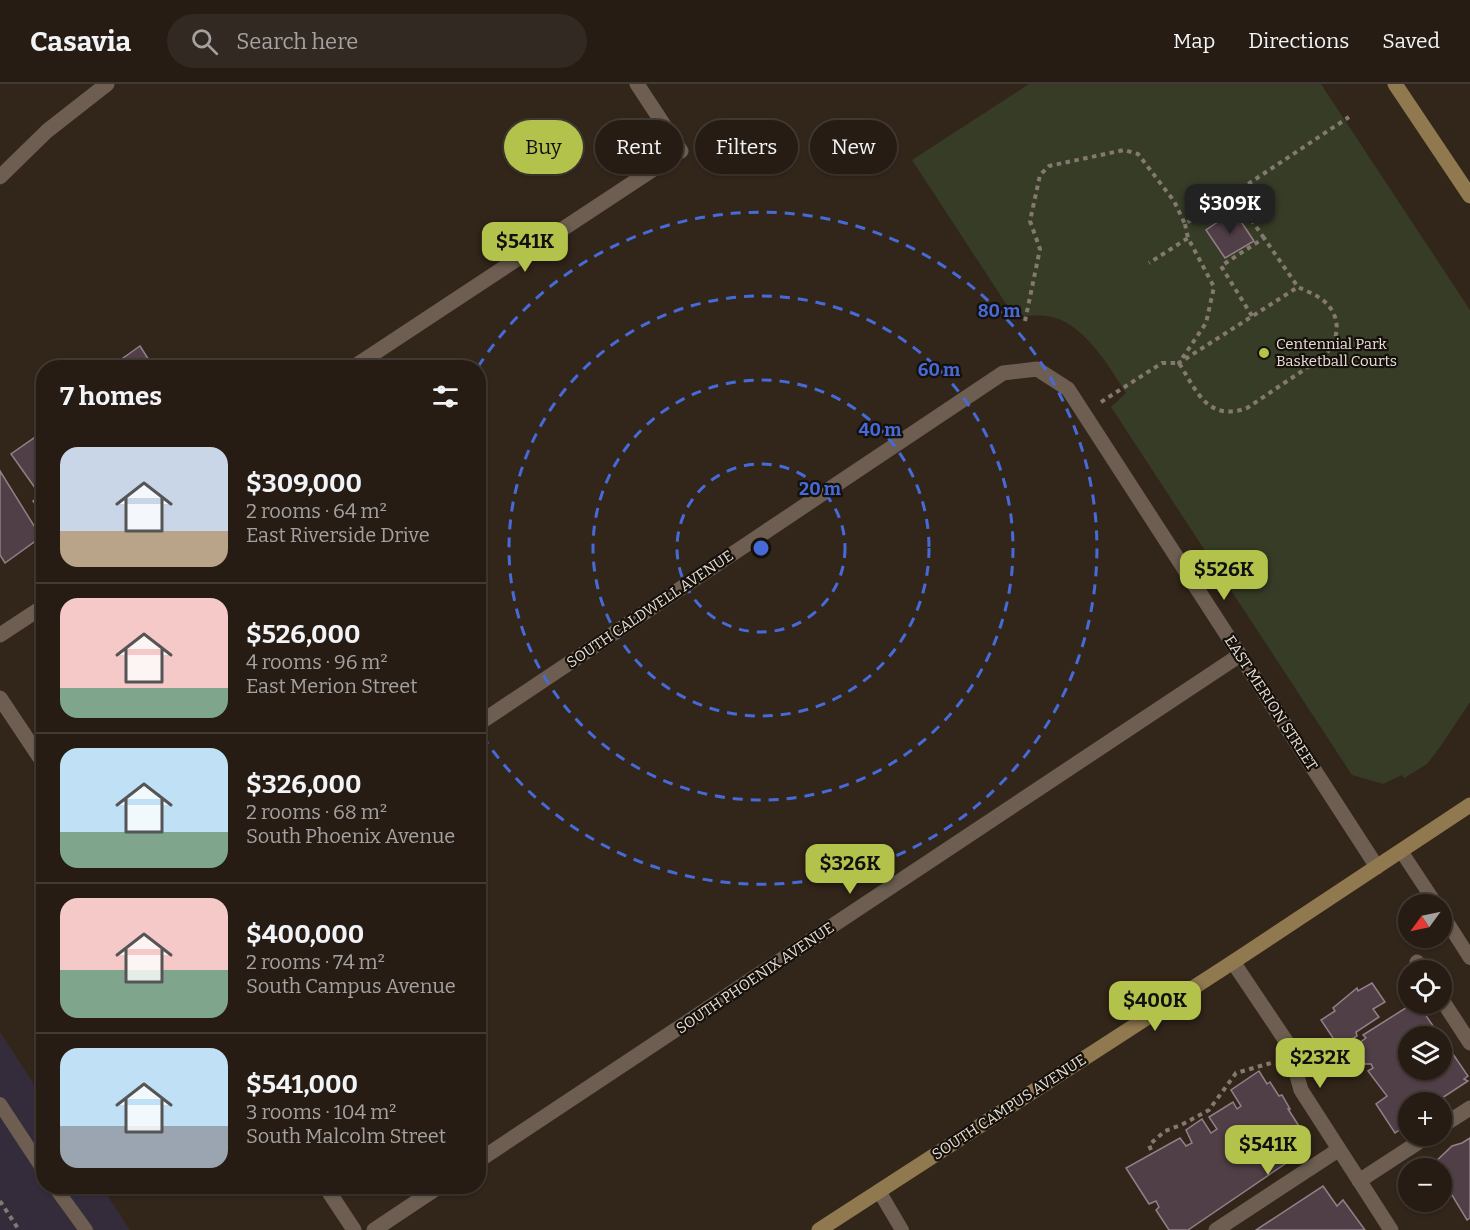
<!DOCTYPE html>
<html lang="en">
<head>
<meta charset="utf-8">
<style>
  :root { --surface:#261c14; --page:#322922; --text:#f1f3f6; --muted:#a4a1a0; --line:#423a34; --accent:#b3c24b }
  body { margin:0; font-family:Bitter,serif; background:var(--page); color:var(--text); height:100vh; display:flex; flex-direction:column; font-size:22px; white-space:nowrap }
  * { box-sizing:border-box; margin:0 }
  p { font-size:20px; color:var(--muted) }
  .icon { flex:none; width:33px; height:33px; fill:none; stroke:currentColor; stroke-width:2; stroke-linecap:round; stroke-linejoin:round }
  .map { position:relative; flex:1; overflow:hidden }
  .sheet { position:absolute; left:36px; top:276px; width:450px; height:834px; display:flex; flex-direction:column; background:var(--surface); border-radius:24px; box-shadow:0 2px 4px #0004,0 0 0 2px var(--line) }
  .sheet>* { flex:none }
  .hud { position:absolute; left:504px; top:36px; width:570px; height:54px; display:flex; gap:12px }
  .needle { width:39px; rotate:237deg }
  .tools { position:absolute; left:1398px; top:810px; display:grid; gap:12px }
  .tools a { display:grid; place-items:center; width:54px; height:54px; border-radius:50%; background:var(--surface); box-shadow:0 2px 4px #0004,0 0 0 2px var(--line); font-size:30px }
  .price { position:absolute; translate:-50% -51px; padding:0 14px; border-radius:12px; background:var(--accent); color:#111; font-size:20px; line-height:39px; filter:drop-shadow(0 2px 3px #0008) }
  .price::after { content:''; position:absolute; left:50%; top:36px; width:18px; height:14px; margin-left:-9px; background:inherit; clip-path:polygon(0 0,100% 0,50% 100%) }
  .price.on { background:#222; color:#fff }
  ul { padding:0; list-style:none }
  li { display:flex; align-items:center; gap:18px; height:150px; padding:0 24px }
  li+li { border-top:2px solid var(--line) }
  li span { display:grid; place-items:center; flex:none; width:168px; height:120px; border-radius:18px; color:#555 }
  li>.icon { margin-inline-start:auto }
  span .icon { width:72px; height:72px; fill:#fffc; stroke-width:1 }
  li b { font-size:26px }
  h2 { display:flex; justify-content:space-between; align-items:center; height:72px; padding:0 24px; font-size:26px }
  .chip { padding:0 21px; border-radius:27px; background:var(--surface); box-shadow:0 2px 4px #0004,0 0 0 2px var(--line); font-size:21px; line-height:54px }
  .chip.on { background:var(--accent); color:#111 }
  header { display:flex; align-items:center; gap:36px; box-sizing:border-box; height:84px; padding:0 30px; background:var(--surface); border-bottom:2px solid var(--line) }
  header strong { font-size:28px }
  nav { display:flex; gap:33px; margin-inline-start:auto; font-size:21px }
  .search { width:420px; height:54px; background:var(--page); display:flex; align-items:center; gap:15px; box-sizing:border-box; padding:0 21px; border-radius:33px; color:var(--muted); font-size:22px }
  .map>svg:first-child { display:block }
  .education { fill:#342c3b }
  .green { fill:#373c27 }
  .building { fill:#513f47; stroke:#937f88; stroke-width:1.5 }
  .lines { fill:none; stroke-linecap:round; stroke-linejoin:round }
  .path { stroke:#84796f; stroke-width:4; stroke-dasharray:4.5 4.5; stroke-linecap:butt }
  .lane { stroke:#6d5e51; stroke-width:14 }
  .street { stroke:#6d5e51; stroke-width:15 }
  .secondary { stroke:#90784f; stroke-width:15 }
  .ring { fill:none; stroke:#466bd8; stroke-width:3; stroke-dasharray:10 8 }
  .poi-dot { fill:#b3c24b; stroke:#16100b; stroke-width:2 }
  .labels { text-anchor:middle; stroke-width:4.5; stroke-linejoin:round; paint-order:stroke }
  .poi-label { font-size:15px; fill:#e8e0d8; stroke:#16100b; text-anchor:start }
  .street-label { font-size:15px; fill:#e8e0d8; stroke:#16100b }
  .centre { fill:#466bd8; stroke:#16100b; stroke-width:3 }
  .ring-label { font-size:18px; text-anchor:middle; font-weight:bold; fill:#466bd8; stroke:#16100b; stroke-width:4.5; stroke-linejoin:round; paint-order:stroke }
</style>
</head>
<body>
<header>
<strong>Casavia</strong>
<div class="search"><svg class="icon" aria-label="search" viewBox="0 0 24 24"><circle cx="10" cy="10" r="6"/><path d="M15 15l6 6"/></svg>Search here</div>
<nav><a>Map</a><a>Directions</a><a>Saved</a></nav>
</header>
<div class="map">
<svg width="1470" height="1146" viewBox="0 0 1470 1146">
  <rect width="100%" height="100%" fill="#32251a"/>
  <path class="education" d="M0,948L43,1014L44,1102L102,1103L130,1146H0Z"/>
  <path class="green" d="M1029,0H1321L1470,226V618L1440,663L1427,680L1404,694L1402,691L1383,700L1352,691L1111,323L1126,309C1108,281 1083,237 1047,232C1037,231 1025,232 1014,232L912,76Z"/>
  <path class="building" d="M1234,127L1254,157L1225,174L1206,146Z
    M140,262L154,284H109Z
    M44,347V431L33,417L40,411L11,370Z
    M0,387L41,453L5,479L0,471Z
    M1372,899L1385,918L1373,925L1379,933L1356,948L1357,952L1339,963L1321,936L1335,927L1333,924L1357,904L1358,907Z
    M1412,920H1418L1440,952H1408V986H1442V954L1468,992L1464,995L1468,997L1436,1018H1408V1040L1395,1049L1376,1020L1387,1012L1368,987L1373,984L1371,980H1365L1360,973L1356,975L1349,966L1366,954L1363,951Z
    M1259,987L1267,1000L1270,998L1279,1012L1282,1011L1290,1025H1288L1299,1042L1291,1047L1304,1067L1188,1146H1169L1156,1126L1159,1123L1156,1117L1149,1120L1126,1084L1180,1054L1186,1062L1192,1059L1186,1046L1202,1035L1211,1049L1217,1045L1209,1033L1233,1018L1237,1025L1241,1022L1231,1006Z
    M1470,1054V1134L1467,1136L1452,1111L1442,1117V1084H1429L1452,1062L1462,1059Z
    M1323,1102L1337,1122L1343,1116L1365,1146H1256Z"/>
  <g class="lines">
    <path class="path" d="M1185,140L1188,154
      M1264,154L1233,110L1349,33
      M1252,232L1221,182L1264,154L1298,203
      M1025,237L1040,165L1030,137L1040,91L1049,82L1124,66L1138,70L1174,117L1185,140L1233,110
      M1101,318L1162,279H1179C1197,308 1208,338 1247,324L1323,273C1339,257 1343,234 1324,217C1317,211 1306,207 1298,203L1179,279L1206,239L1214,203L1188,154L1149,179
      M1151,1066L1149,1061L1165,1047L1181,1041L1209,1026L1236,989L1271,979
      M0,1117L19,1146"/>
    <path class="lane" d="M1401,767L1436,820
      M1442,830L1470,874
      M0,1020L44,1087
      M54,1102L86,1146
      M879,1107L902,1146"/>
    <path class="street" d="M0,93L47,47L107,0
      M352,284L681,67L637,0
      M0,551L44,522
      M0,614L44,680
      M478,640L1003,289L1037,285L1068,305L1377,783
      M1233,878L1288,960L1301,1006L1391,1146
      M1417,878L1422,886
      M1442,916L1470,959
      M1442,1042L1470,1024
      M478,1077L1240,571
      M1359,1097L1428,1052
      M325,1102L354,1146
      M374,1146L440,1102
      M1216,1146L1338,1066"/>
    <path class="secondary" d="M1395,0L1470,112
      M819,1146L1233,878L1470,721"/>
  </g>
  <g class="ring">
    <circle cx="761" cy="464" r="84"/>
    <circle cx="761" cy="464" r="168"/>
    <circle cx="761" cy="464" r="252"/>
    <path d="M478 283A336 336 0 1 1 479 647"/>
  </g>
  <circle class="poi-dot" cx="1264" cy="269" r="6"/>
  <g class="labels">
    <g class="poi-label">
      <text x="1276" y="265">Centennial Park<tspan x="1276" dy="17">Basketball Courts</tspan></text>
    </g>
    <g class="street-label">
      <text transform="translate(650 525) rotate(-34)" y="5">SOUTH CALDWELL AVENUE</text>
      <text transform="translate(1271 619) rotate(57)" y="5">EAST MERION STREET</text>
      <text transform="translate(755 894) rotate(-34)" y="5">SOUTH PHOENIX AVENUE</text>
      <text transform="translate(1009 1023) rotate(-33)" y="5">SOUTH CAMPUS AVENUE</text>
    </g>
  </g>
  <circle cx="761" cy="464" r="9" class="centre"/>
  <g class="ring-label">
    <text x="999" y="233">80 m</text>
    <text x="939" y="292">60 m</text>
    <text x="880" y="352">40 m</text>
    <text x="820" y="411">20 m</text>
  </g>
</svg>
<div class="tools">
<a><svg class="needle" viewBox="-14 -14 28 28"><path d="M0-13l5 13h-10z" fill="#e53935"/><path d="M0 13l5-13h-10z" fill="#a4a1a0"/></svg></a>
<a><svg class="icon" aria-label="locate" viewBox="0 0 24 24"><circle cx="12" cy="12" r="6"/><path d="M12 2v4M12 18v4M2 12h4M18 12h4"/></svg></a>
<a><svg class="icon" aria-label="layers" viewBox="0 0 24 24"><path d="M12 4l9 5-9 5-9-5zM3 14l9 5 9-5"/></svg></a>
<a>+</a>
<a>−</a>
</div>
<b class="price on" style="left:1230px;top:151px">$309K</b>
<b class="price" style="left:525px;top:189px">$541K</b>
<b class="price" style="left:1224px;top:517px">$526K</b>
<b class="price" style="left:850px;top:811px">$326K</b>
<b class="price" style="left:1155px;top:948px">$400K</b>
<b class="price" style="left:1320px;top:1005px">$232K</b>
<b class="price" style="left:1268px;top:1092px">$541K</b>
<div class="hud">
<a class="chip on">Buy</a>
<a class="chip">Rent</a>
<a class="chip">Filters</a>
<a class="chip">New</a>
</div>
<section class="sheet">
<h2>7 homes<svg class="icon" aria-label="filters" viewBox="0 0 24 24"><path d="M4 7h16M4 17h16"/><circle cx="9" cy="7" r="2"/><circle cx="15" cy="17" r="2"/></svg></h2>
<ul>
<li><span style="background:linear-gradient(#c9d6e8 70%,#b9a48a 0)"><svg class="icon" aria-label="home" viewBox="0 0 24 24"><path d="M3 11l9-7 9 7M6 9v11h12V9"/></svg></span><div><b>$309,000</b><p>2 rooms · 64 m²</p><p>East Riverside Drive</p></div></li>
<li><span style="background:linear-gradient(#f6c9c9 75%,#7fa58c 0)"><svg class="icon" aria-label="home" viewBox="0 0 24 24"><path d="M3 11l9-7 9 7M6 9v11h12V9"/></svg></span><div><b>$526,000</b><p>4 rooms · 96 m²</p><p>East Merion Street</p></div></li>
<li><span style="background:linear-gradient(#bfe0f5 70%,#7fa58c 0)"><svg class="icon" aria-label="home" viewBox="0 0 24 24"><path d="M3 11l9-7 9 7M6 9v11h12V9"/></svg></span><div><b>$326,000</b><p>2 rooms · 68 m²</p><p>South Phoenix Avenue</p></div></li>
<li><span style="background:linear-gradient(#f6c9c9 60%,#7fa58c 0)"><svg class="icon" aria-label="home" viewBox="0 0 24 24"><path d="M3 11l9-7 9 7M6 9v11h12V9"/></svg></span><div><b>$400,000</b><p>2 rooms · 74 m²</p><p>South Campus Avenue</p></div></li>
<li><span style="background:linear-gradient(#bfe0f5 65%,#9aa5b1 0)"><svg class="icon" aria-label="home" viewBox="0 0 24 24"><path d="M3 11l9-7 9 7M6 9v11h12V9"/></svg></span><div><b>$541,000</b><p>3 rooms · 104 m²</p><p>South Malcolm Street</p></div></li>
</ul>
</section>
</div>
</body>
</html>
